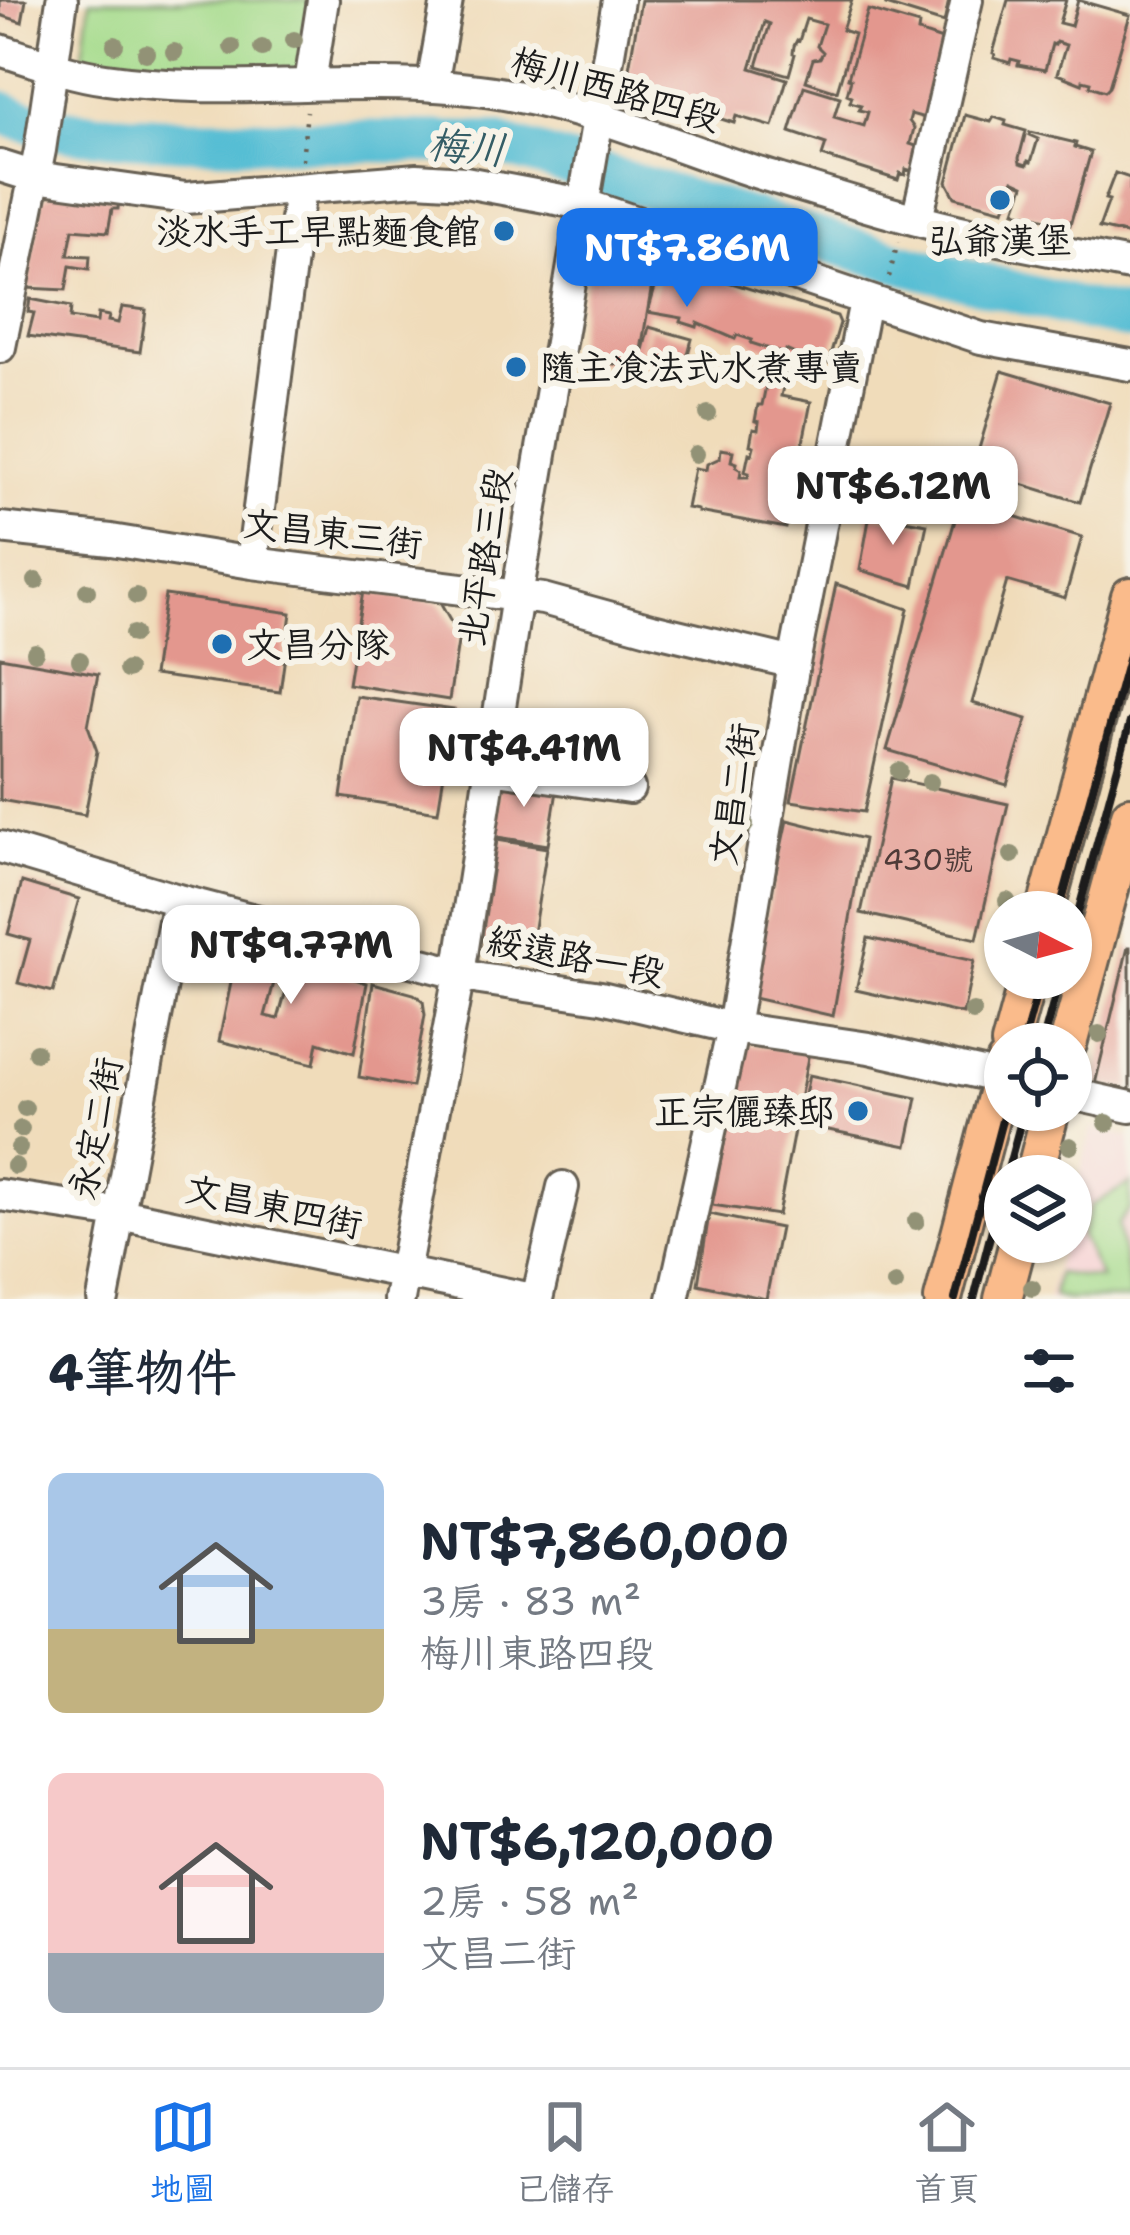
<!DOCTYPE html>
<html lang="zh-TW">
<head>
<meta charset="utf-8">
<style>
  :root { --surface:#fff; --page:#f2f2f3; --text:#1f2937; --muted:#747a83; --line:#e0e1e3; --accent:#1a73e8 }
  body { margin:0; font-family:"Shantell Sans","LXGW WenKai TC",sans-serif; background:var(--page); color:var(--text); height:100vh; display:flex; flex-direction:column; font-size:45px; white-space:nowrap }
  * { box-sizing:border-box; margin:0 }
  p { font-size:39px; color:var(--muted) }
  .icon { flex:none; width:66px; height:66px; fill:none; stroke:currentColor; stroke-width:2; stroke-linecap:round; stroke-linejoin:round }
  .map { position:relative; height:1299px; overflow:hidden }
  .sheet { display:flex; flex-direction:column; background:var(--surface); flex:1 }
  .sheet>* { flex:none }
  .needle { width:78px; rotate:96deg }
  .tools { position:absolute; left:984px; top:891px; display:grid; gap:24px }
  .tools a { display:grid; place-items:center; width:108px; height:108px; border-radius:50%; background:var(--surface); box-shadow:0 3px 9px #0004; font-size:60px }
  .price { position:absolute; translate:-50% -102px; padding:0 27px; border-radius:24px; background:#fff; color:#222; font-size:39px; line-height:78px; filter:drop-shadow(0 3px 6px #0008) }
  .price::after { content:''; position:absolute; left:50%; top:72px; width:36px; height:27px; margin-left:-18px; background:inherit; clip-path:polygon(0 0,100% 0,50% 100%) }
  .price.selected { background:var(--accent); color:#fff }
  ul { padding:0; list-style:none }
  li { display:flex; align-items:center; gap:36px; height:300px; padding:0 48px }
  li span { display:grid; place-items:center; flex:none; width:336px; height:240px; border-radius:18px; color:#555 }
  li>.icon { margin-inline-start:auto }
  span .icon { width:144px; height:144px; fill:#fffc; stroke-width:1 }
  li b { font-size:51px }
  h2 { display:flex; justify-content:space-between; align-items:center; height:144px; padding:0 48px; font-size:51px }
  .menu { display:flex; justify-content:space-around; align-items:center; height:168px; border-top:3px solid var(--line); background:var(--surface); font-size:33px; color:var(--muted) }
  .menu a { display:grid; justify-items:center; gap:6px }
  .menu .selected { color:var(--accent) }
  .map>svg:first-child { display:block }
  .built { fill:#f7cfd3 }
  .green { fill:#a6dc8d; stroke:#617c54; stroke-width:3 }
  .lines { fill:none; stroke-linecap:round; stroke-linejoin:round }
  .river { stroke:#57bed4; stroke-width:42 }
  .building { fill:#e3978e }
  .minor-casing { stroke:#665f53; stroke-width:36 }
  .major-casing { stroke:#665f53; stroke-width:42 }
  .path { stroke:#665f53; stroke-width:4.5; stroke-dasharray:3 9; stroke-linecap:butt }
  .minor { stroke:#fff; stroke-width:30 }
  .major { stroke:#fabb8b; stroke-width:36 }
  .rail { stroke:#1c1c1c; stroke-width:8 }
  .tree { fill:#929276 }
  .poi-dot { fill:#1f6fb2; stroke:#f7f3e8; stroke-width:4.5 }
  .labels { text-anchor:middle; stroke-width:12; stroke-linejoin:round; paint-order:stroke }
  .number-label { font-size:30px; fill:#4e3b38 }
  .street-label { font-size:36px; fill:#1c1c1c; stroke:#f7f3e8 }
  .poi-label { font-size:36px; fill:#1c1c1c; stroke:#f7f3e8; text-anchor:end }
  .water-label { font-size:39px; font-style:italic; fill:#345d66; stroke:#f7f3e8 }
</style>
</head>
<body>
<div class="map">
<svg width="1130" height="1299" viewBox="0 0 1130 1299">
  <rect width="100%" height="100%" fill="#f7f3e8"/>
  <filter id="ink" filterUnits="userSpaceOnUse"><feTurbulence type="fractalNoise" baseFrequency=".00833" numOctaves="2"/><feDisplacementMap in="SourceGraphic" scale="24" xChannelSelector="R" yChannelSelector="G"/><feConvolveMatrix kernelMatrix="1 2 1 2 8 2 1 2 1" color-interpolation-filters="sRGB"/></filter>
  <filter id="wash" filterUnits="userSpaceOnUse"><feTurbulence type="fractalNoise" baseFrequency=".004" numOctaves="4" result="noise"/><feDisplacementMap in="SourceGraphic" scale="48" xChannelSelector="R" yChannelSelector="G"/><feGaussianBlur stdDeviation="2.7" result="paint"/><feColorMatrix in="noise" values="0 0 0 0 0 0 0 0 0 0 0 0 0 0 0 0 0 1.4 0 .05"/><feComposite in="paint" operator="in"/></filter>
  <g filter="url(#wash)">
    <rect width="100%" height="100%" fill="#f0dcba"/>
    <path class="built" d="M1092,1128L1130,1137V1299H1048L1062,1242H1071V1209Z"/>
    <path class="green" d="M90,0H316L304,75L137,70L82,62Z
      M1130,1183V1208L1118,1224C1120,1251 1130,1273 1130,1299H1066L1053,1296L1057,1273L1101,1279L1081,1236L1091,1206Z"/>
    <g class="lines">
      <path class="river" d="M0,111L18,119L71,131L184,139L495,143L897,262L1086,310L1130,319"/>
    </g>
    <g id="blocks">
      <path class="building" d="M0,0H26L22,22L0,15Z
        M641,0H852L842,30L854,34L837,91L806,81L813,59L820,58L823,52L817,46L824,24L806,19L799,41L797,40L794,46L793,53L795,54L789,75L757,66L770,24L765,22L751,68L787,79L773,127L736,116L734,123L629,90L626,85Z
        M888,0H949L944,23L886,5Z
        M1008,0H1066L1059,23L1071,26L1078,0L1130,15L1109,87L1105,91L1090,86L1091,82L1083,80L1082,84L1057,74L1066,45L1056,42L1055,45L1052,44L1045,70L1018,65L1019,61L1011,59L1010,63L994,58L995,54L993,53Z
        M868,10L919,25L918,32L942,40L925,118L911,114L909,121L914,128L910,144L919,147L912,171L906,169L905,175L900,173L898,180L822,156L826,144L790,132L804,86L840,97L834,117L864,126L868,112L859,110L861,105L850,102L852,96L847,94L851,79L848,78Z
        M965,115L991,122L994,117L1006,121L1005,125L1026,131L1019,158L1020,163L1027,165L1028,161L1031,162L1038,139L1029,135L1030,132L1076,143L1075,147L1091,152L1070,225L1015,211L1024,185L1013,180L1004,210L955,197L947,182Z
        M1115,173L1130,178V235L1099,228L1109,200L1105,199Z
        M56,191L119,198L118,209H112L108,232L73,229L68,255L90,256L89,269L70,266L66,290L27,288L42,200Z
        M606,244L837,316L840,323L828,363L817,360L815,363L786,350L785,354L751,343L752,340L737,335L735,339L698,323L697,327L681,322L682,318L648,312L659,274L654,273L638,368L573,357L591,254Z
        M30,299L71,307L70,318L97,322L98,314L109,316L108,321L118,323L122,307L146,310L140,352L28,336L34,313L28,312Z
        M649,327L692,339L683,373L640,362Z
        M769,371L786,373L781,396L811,402L786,528L698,512V510L687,508L695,468L706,470L707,464L720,458L721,449L733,451L731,461L737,463L736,467L741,470L740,477H748L749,473L745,472L749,453L752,454L754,446L750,445L753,429L758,430L759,422L755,421L758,405H762Z
        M1002,371L1110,403L1080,502L973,469Z
        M961,500L1082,537L1065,598L1007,581L972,703L1027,719L1007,785L887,750Z
        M870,514L927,524L914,586L860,570Z
        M836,584L908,609L864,812L791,801Z
        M363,591L440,603L459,636L449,700L348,684Z
        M165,595L291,613L280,692L153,675Z
        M0,657L98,674L88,726L97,751L85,815L0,800Z
        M356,696L454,710L438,812L341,797Z
        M500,776L558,785L548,845L491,836Z
        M891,778L1008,804L977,939L861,913Z
        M787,820L864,839L833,1016L749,997Z
        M497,840L547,848L529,958L490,953L482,936Z
        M22,882L79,899L53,992L18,983L30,940L8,934Z
        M868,938L974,961L963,1014L856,990Z
        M240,939L282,953L265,1016L278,1019L295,959L367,983L354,1053L318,1042L314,1064L219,1041Z
        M1128,947H1130V1090L1095,1084Z
        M373,983L414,994L423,1001L425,1015L412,1087L359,1077Z
        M744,1044L809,1052L778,1215L712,1205Z
        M809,1075L917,1098L907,1146L799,1124Z
        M709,1214L780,1228L766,1299L698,1284Z"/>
    </g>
  </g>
  <g filter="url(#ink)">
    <use href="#blocks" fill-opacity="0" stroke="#665f53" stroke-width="3"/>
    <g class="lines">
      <g class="minor-casing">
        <path id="minor" d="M0,50C34,61 70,74 106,79C241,99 380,69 515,96C599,112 677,147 758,173C831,195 904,219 978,235C1028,247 1079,255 1130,265
          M310,83L323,0
          M432,86L447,0
          M0,166L35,177L186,198L417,179L465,182L583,204L981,338L1130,365
          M917,219L967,0
          M0,347L40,150L62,0
          M0,528L111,540L252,563L543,599L652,629L794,663
          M252,563L300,189
          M491,768L629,788
          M0,847L178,900L480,979L601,997L733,1028L869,1048L1005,1079
          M1071,1094L1130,1107
          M0,1195L105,1211L532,1299
          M103,1299L178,900
          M399,1299L459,974L517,596L618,0
          M537,1299L563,1187
          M673,1299L733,1028L794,663L865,301"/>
      </g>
      <g class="major-casing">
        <path id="major" d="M1045,912L1130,596
          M1010,1044L1028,978
          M1068,1044L1130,815
          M1034,1176L1051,1110
          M943,1299L1005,1063
          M1003,1299L1018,1242"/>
      </g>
      <path class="path" d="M302,160L307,111
        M889,277L898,242"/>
      <use href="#minor" class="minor"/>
      <use href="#major" class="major"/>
      <path class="rail" d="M1059,912L1130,652
        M1071,938L1130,722
        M1023,1044L1041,978
        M1042,1044L1060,978
        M1006,1176L1024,1110
        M955,1299L1005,1109
        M974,1299L1005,1178"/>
    </g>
    <g class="tree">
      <circle cx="294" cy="40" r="9"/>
      <circle cx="115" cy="45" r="9"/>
      <circle cx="232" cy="47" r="9"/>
      <circle cx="262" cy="48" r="9"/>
      <circle cx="174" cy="52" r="9"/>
      <circle cx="146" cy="53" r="9"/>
      <circle cx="708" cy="414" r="9"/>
      <circle cx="696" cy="454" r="9"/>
      <circle cx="36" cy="581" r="9"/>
      <circle cx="87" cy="591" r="9"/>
      <circle cx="136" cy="596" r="9"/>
      <circle cx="133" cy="634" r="9"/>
      <circle cx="35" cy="652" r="9"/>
      <circle cx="80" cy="660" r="9"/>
      <circle cx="127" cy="670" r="9"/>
      <circle cx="899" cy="771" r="9"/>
      <circle cx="930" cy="782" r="9"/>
      <circle cx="745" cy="825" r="9"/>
      <circle cx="1012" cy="855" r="9"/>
      <circle cx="1007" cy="901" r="9"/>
      <circle cx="973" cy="1012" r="9"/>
      <circle cx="1099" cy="1034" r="9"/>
      <circle cx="36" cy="1052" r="9"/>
      <circle cx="25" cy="1108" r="9"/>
      <circle cx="1107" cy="1123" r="9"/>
      <circle cx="21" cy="1129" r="9"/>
      <circle cx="1070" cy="1146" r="9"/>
      <circle cx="19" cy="1148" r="9"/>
      <circle cx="15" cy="1166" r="9"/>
      <circle cx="916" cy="1221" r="9"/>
      <circle cx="895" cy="1284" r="9"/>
      <circle cx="1032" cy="1288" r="9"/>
    </g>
  </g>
  <g class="poi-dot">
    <circle cx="1000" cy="200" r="12"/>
    <circle cx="504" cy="231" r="12"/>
    <circle cx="516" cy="367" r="12"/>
    <circle cx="222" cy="644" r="12"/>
    <circle cx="858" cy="1111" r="12"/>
  </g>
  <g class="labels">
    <g class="number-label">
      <text x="928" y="870">430號</text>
    </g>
    <g class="street-label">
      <text transform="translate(616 89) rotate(16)" y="13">梅川西路四段</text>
      <text transform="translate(333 533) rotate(7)" y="13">文昌東三街</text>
      <text transform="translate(484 557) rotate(-81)" y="13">北平路三段</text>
      <text transform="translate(733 794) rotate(-81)" y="13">文昌二街</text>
      <text transform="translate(576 956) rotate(11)" y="13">綏遠路一段</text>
      <text transform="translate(95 1128) rotate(-79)" y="13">永定二街</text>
      <text transform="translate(274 1206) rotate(12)" y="13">文昌東四街</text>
    </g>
    <g class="poi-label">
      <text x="480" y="244">淡水手工早點麵食館</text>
      <text x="1000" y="253" text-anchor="middle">弘爺漢堡</text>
      <text x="540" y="380" text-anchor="start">隨主飡法式水煮專賣</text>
      <text x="246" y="657" text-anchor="start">文昌分隊</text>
      <text x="834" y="1124">正宗儷臻邸</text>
    </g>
    <g class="water-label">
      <text transform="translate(467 147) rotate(5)" y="14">梅川</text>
    </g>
  </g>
</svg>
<div class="tools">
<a><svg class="needle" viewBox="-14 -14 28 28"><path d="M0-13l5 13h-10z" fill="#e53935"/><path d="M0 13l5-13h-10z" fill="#747a83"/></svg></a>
<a><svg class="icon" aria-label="locate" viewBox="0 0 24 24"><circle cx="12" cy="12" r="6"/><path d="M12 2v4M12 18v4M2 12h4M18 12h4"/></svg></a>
<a><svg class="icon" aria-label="layers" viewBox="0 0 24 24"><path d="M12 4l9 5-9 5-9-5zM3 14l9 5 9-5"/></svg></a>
</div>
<b class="price selected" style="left:687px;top:310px">NT$7.86M</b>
<b class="price" style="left:893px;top:548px">NT$6.12M</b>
<b class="price" style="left:524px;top:810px">NT$4.41M</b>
<b class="price" style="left:291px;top:1007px">NT$9.77M</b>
</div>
<section class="sheet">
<h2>4筆物件<svg class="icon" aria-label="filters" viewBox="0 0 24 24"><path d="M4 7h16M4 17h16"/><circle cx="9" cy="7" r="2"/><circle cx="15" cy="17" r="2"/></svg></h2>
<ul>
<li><span style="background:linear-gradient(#a9c7e8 65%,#c2b280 0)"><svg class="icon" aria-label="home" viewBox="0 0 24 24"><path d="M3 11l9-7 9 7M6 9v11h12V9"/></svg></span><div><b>NT$7,860,000</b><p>3房 · 83 m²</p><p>梅川東路四段</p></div></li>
<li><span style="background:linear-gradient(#f6c9c9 75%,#9aa5b1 0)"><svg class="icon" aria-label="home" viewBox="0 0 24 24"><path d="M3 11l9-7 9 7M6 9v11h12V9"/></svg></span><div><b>NT$6,120,000</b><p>2房 · 58 m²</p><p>文昌二街</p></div></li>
</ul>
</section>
<nav class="menu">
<a class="selected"><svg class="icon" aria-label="map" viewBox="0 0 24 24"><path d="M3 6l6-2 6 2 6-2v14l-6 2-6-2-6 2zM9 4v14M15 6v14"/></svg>地圖</a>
<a><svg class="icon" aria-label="saved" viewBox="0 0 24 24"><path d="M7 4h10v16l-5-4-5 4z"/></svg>已儲存</a>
<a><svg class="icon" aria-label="home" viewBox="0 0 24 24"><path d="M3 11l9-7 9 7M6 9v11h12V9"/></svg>首頁</a>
</nav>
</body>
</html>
